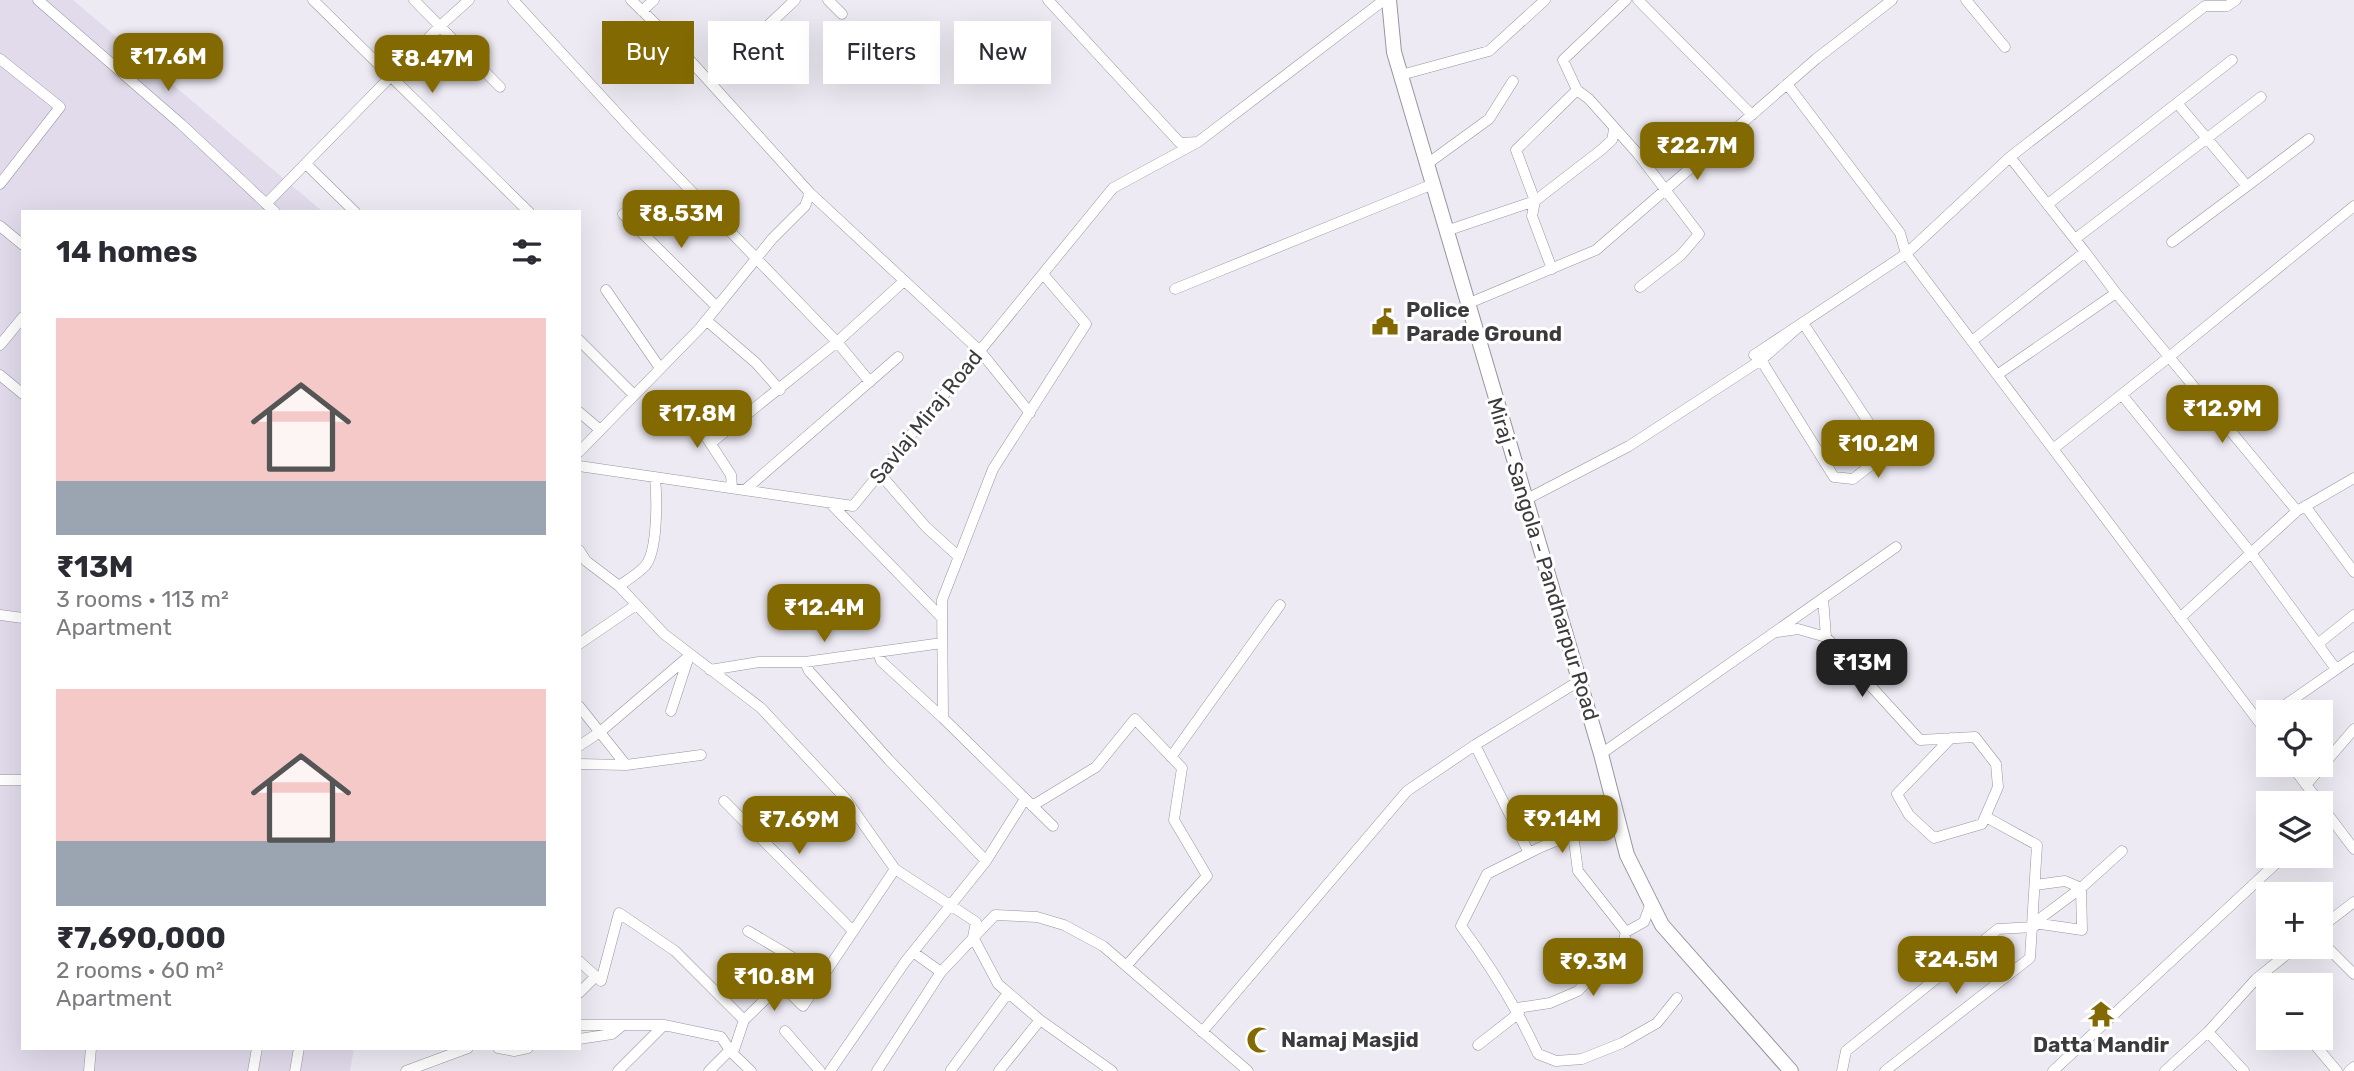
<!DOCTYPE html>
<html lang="en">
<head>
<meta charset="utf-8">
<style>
  :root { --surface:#fff; --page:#f7f7f7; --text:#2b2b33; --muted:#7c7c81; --accent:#826901 }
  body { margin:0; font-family:Rubik,sans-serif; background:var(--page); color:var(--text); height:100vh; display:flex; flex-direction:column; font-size:26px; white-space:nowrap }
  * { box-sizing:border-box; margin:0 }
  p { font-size:23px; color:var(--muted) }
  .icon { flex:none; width:38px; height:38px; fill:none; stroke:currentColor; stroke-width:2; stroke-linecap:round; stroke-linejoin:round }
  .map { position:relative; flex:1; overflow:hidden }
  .drawer { position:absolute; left:21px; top:210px; width:560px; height:840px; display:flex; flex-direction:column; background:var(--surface); border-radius:0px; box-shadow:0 7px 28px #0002 }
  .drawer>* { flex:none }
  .guide { position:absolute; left:602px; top:21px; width:665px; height:63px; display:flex; gap:14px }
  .buttons { position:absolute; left:2256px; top:700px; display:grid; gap:14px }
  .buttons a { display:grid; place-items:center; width:77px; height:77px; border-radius:0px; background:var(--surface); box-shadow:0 7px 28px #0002; font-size:35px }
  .price { position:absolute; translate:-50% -60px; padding:0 16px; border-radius:14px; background:var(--accent); color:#fff; font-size:23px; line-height:46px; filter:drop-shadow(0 2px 4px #0008) }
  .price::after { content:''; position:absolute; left:50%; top:42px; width:21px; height:16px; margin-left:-10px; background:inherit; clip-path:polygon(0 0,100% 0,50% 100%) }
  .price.selected { background:#222; color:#fff }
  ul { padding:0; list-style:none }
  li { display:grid; align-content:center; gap:14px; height:371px; padding:0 35px }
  li span { display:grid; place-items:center; height:217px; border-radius:0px; color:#555 }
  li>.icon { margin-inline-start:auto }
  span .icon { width:126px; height:126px; fill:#fffc; stroke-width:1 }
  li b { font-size:30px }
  h2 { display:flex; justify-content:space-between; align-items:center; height:84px; padding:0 35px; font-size:30px }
  .chip { padding:0 24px; border-radius:0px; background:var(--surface); box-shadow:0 7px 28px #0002; font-size:24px; line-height:63px }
  .chip.selected { background:var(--accent); color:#fff }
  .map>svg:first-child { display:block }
  .built { fill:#e1dbec }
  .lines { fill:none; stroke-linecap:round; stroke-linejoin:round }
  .minor-casing { stroke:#98959d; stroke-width:11 }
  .highway-casing { stroke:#98959d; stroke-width:16 }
  .minor { stroke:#fff; stroke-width:10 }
  .highway { stroke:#fff; stroke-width:14 }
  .labels { text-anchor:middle; stroke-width:6; stroke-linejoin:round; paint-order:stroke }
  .poi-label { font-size:21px; font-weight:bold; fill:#3b3a3d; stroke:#fff; text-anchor:start }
  .street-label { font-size:21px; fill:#3b3a3d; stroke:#fff }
</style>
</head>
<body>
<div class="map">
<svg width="2354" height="1071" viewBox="0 0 2354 1071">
  <rect width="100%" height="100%" fill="#edeaf3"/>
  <path class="built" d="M0,0H73L323,212H23V1048H354L350,1071H0Z"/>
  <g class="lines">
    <g class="minor-casing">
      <path id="minor" d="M38,0L181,124L275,212
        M313,0L529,212
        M414,0L500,87
        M513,0L636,134L837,342L870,382
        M828,0L842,14
        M1048,0L1180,143L1198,142L1384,0
        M1638,0L1752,115
        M1966,0L2005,47
        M642,11L654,0
        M0,59L60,107L0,184
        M1401,75L1489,51L1545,0
        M709,81L795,0
        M1787,84L1900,233L1906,254L2010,157
        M1577,90L1563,60L1626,0
        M2177,103L2247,186L2309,139
        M306,164L355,212
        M1427,164L1489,119L1513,81
        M810,193L980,351L1030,413
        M266,204L440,26L469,0
        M2048,204L2232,60
        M623,214L717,307
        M0,226L23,245
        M1446,231L1535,201L1516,150L1577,90L1589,99L1638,154L1699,234L1681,255L1640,287
        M2075,239L2261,97
        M2172,242L2247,186
        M2085,252L2010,157L2205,6H2227L2236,0
        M1552,269L1532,216L1535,201L1601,150L1612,140L1614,130
        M1043,274L1086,324L993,469L942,600L943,718L1053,826
        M1175,289L1433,184
        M606,290L660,368
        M2116,293L2297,511L2354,478
        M1467,304L1596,250L1816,59L1892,0
        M706,320L756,363L780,390
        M1803,323L1761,360L1754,355L1906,254L2268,734
        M579,340L633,394
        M1972,341L2085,252L2116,293L1997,375
        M0,345L23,317
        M0,375L23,394
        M2122,395L2251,553L2336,669
        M686,406L731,475L732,488
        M579,412L599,429
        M711,443L837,342L904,281
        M2053,449L2169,357L2354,206
        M579,452L700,328L772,239L805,206L810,193L669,37L631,0
        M579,466L853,506L1113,188L1198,142
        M880,474L926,527L959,557
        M745,490L898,357
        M1525,500L1629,446L1761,360L1834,477L1853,479L1888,452L1803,323
        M830,503L942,618
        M2305,506L2354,572
        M579,550L586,561L619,586L664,634L761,708L845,798L895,869
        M619,586C627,580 638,574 645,566C658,552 657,497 655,478
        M0,615L23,618
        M2180,618L2297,511
        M1777,632L1798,629L1826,637L1823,598
        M1826,637L1920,740L1975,737L1996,764L1998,787L1982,824L1934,838L1909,815L1897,794L1951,738
        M2319,643L2354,615
        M579,644L636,605
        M878,652L881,661L943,718
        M805,662L809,671L889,760L986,861
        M710,670L759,662H805L942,643
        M579,706L626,765
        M671,711L689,656
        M2275,712L2354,657
        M1475,745L1529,853
        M579,746L600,732L689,656
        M1601,754L1896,547
        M1171,757L1280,605
        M579,764L626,765L701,755
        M2291,765L2320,803
        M0,780H23
        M2306,785L2354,729
        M724,801L853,931
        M2320,804L2354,849
        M1032,806L1096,767L1135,719L1182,768L1174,820L1207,876L1126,966
        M2034,923L2082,930L2081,888L2065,881L2035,885
        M2034,923L2081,888L2122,851
        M2320,928L2354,902
        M748,931L824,976
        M1626,932L1578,871L1573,834L1539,848L1487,874L1461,926C1492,968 1516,1006 1538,1054L1556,1061L1582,1059L1622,1043L1657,1023L1677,998
        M2320,940L2354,974
        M579,961L601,981L619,913L675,951L744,1020L733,1053
        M941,972L995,915L1037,917L1064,925L1103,946L1248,1071
        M2256,979L2268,993
        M579,993L596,976
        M1517,1008L1550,1003L1578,991L1623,944L1626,932L1644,922L1651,903
        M744,1020L781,984L803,1006L895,869L976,922L973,937L998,984L1040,1020
        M579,1025H664
        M785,1031L820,1071
        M1202,1032L1407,791L1475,745L1579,681
        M2208,1032L2244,1071
        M2309,1038L2337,1071
        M579,1039L612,1034L623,1025
        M1478,1045L1519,1013
        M498,1048L514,1051L528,1048
        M730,1051L751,1071
        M951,1070L1008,993
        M89,1071L91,1048
        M253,1071L257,1048
        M295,1071L299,1048
        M406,1071L468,1048
        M618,1071L664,1025L721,1037L730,1050L709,1071
        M830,1071L905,962L986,861L1025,799
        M877,1071L941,972L913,952
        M999,1071L1040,1020L1112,1071
        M1842,1071L1846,1051L1998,929L2034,927
        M1885,1071L2030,958L2037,845L1986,817
        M2053,1071L2284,856
        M2165,1071L2208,1032L2256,979L2296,947
        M2349,1071L2354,1067"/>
    </g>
    <g class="highway-casing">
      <path id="highway" d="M1389,0L1394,52L1601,754L1627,855L1662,925L1791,1071"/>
    </g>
    <use href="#minor" class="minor"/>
    <use href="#highway" class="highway"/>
  </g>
  <defs>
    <g id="civic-bare" transform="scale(2.1)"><path d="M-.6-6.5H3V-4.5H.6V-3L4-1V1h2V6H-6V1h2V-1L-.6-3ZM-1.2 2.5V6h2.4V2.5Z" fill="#826901" stroke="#fff" stroke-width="2.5" paint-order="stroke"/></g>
    <g id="temple-bare" transform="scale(2.1)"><path d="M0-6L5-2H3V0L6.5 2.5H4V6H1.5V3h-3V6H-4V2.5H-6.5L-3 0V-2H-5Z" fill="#826901" stroke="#fff" stroke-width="2.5" paint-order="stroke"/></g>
    <g id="mosque-bare" transform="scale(2.1)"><path d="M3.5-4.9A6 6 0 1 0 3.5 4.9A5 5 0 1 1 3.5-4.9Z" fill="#826901" stroke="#fff" stroke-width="2.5" paint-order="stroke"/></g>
  </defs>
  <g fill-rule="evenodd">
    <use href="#civic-bare" x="1385" y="322"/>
    <use href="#temple-bare" x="2101" y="1014"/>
    <use href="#mosque-bare" x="1260" y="1040"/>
  </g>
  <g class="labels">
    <g class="poi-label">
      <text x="1406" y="317">Police<tspan x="1406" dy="24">Parade Ground</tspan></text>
      <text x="1281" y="1047">Namaj Masjid</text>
      <text x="2101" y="1052" text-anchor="middle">Datta Mandir</text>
    </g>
    <g class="street-label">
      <text transform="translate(926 417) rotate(-51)" y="7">Savlaj Miraj Road</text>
      <text transform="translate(1543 559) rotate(73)" y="7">Miraj - Sangola - Pandharpur Road</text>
    </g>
  </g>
</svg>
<div class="buttons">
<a><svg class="icon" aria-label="locate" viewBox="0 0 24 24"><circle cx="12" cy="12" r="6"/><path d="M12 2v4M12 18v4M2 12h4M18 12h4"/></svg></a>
<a><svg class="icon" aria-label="layers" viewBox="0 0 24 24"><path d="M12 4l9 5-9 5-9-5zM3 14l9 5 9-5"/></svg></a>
<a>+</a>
<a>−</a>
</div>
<b class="price" style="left:168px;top:93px">₹17.6M</b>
<b class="price" style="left:432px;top:95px">₹8.47M</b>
<b class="price" style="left:1697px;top:182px">₹22.7M</b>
<b class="price" style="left:681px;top:250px">₹8.53M</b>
<b class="price" style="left:2222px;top:445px">₹12.9M</b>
<b class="price" style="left:697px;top:450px">₹17.8M</b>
<b class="price" style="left:1878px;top:480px">₹10.2M</b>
<b class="price" style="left:824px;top:644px">₹12.4M</b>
<b class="price selected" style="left:1862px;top:699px">₹13M</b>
<b class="price" style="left:1562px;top:855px">₹9.14M</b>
<b class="price" style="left:799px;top:856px">₹7.69M</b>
<b class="price" style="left:1956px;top:996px">₹24.5M</b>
<b class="price" style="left:1593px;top:998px">₹9.3M</b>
<b class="price" style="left:774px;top:1013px">₹10.8M</b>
<div class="guide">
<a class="chip selected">Buy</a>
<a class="chip">Rent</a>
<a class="chip">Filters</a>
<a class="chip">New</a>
</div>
<section class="drawer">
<h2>14 homes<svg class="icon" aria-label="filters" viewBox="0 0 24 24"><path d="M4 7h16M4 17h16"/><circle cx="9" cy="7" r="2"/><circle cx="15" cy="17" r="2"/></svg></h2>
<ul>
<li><span style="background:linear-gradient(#f6c9c9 75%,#9aa5b1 0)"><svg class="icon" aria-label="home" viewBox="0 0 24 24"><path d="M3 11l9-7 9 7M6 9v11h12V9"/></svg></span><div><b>₹13M</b><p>3 rooms · 113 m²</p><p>Apartment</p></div></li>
<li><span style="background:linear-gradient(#f6c9c9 70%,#9aa5b1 0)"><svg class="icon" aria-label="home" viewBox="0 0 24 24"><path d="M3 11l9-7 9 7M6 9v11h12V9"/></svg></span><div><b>₹7,690,000</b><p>2 rooms · 60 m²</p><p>Apartment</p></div></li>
</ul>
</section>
</div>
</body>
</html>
